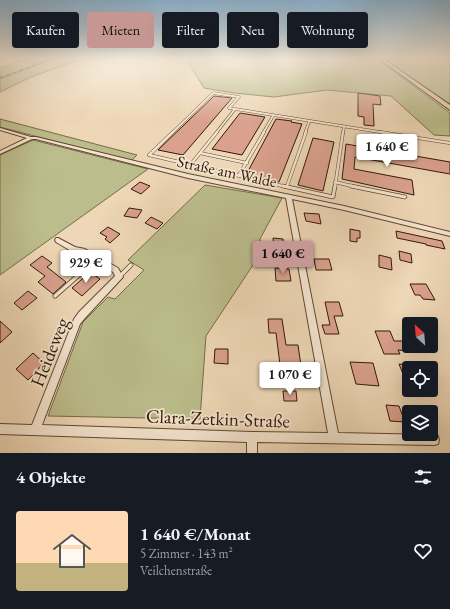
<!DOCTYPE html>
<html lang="de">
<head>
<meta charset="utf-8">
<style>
  :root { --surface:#171b24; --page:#20242c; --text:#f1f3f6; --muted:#9ea1a6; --accent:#c59692 }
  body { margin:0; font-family:"EB Garamond",serif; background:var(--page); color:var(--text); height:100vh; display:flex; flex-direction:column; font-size:15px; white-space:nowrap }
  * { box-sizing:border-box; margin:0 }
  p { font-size:13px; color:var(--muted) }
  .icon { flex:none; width:22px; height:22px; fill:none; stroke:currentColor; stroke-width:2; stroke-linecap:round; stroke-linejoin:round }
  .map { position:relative; height:453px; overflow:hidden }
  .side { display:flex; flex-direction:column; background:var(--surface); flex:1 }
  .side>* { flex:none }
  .guide { position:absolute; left:12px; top:12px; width:426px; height:36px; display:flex; gap:8px }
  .needle { width:26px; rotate:334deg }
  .buttons { position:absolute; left:402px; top:317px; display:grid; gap:8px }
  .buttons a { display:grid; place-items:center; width:36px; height:36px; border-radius:4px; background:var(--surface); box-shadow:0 4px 16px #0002; font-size:20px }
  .price { position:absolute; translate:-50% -34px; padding:0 9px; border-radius:4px; background:#fff; color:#222; font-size:13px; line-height:26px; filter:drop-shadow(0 1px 2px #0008) }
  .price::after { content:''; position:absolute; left:50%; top:24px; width:12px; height:9px; margin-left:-6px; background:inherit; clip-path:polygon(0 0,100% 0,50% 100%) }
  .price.current { background:var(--accent); color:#111 }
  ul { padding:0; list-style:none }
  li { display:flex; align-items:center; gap:12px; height:100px; padding:0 16px }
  li span { display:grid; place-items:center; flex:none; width:112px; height:80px; border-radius:4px; color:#555 }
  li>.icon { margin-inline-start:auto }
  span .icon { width:48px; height:48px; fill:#fffc; stroke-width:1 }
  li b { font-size:17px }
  h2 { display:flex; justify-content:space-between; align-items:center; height:48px; padding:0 16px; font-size:17px }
  .pill { padding:0 14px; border-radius:4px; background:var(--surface); box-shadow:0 4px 16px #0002; font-size:14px; line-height:36px }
  .pill.current { background:var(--accent); color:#111 }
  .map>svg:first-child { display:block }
  .green { fill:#bcbd8c; stroke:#786b48 }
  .building { fill:#daa18e; stroke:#331905 }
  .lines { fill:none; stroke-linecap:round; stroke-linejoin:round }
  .lane-far3-casing { stroke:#624831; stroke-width:3 }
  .lane-far2-casing { stroke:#624831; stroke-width:3.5 }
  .lane-far1-casing { stroke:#624831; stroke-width:4.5 }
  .lane-casing { stroke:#624831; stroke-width:5 }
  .street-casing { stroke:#624831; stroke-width:2 }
  .primary-casing { stroke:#331905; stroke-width:2 }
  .lane-far3 { stroke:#f4e5d0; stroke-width:2 }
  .lane-far2 { stroke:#f4e5d0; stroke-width:2.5 }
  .lane-far1 { stroke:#f4e5d0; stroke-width:3 }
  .lane { stroke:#f4e5d0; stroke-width:3.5 }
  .street { fill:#f4e5d0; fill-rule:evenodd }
  .primary { fill:#eed7b6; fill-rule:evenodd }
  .rail { stroke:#331905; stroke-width:1; stroke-dasharray:3.5 3.5; stroke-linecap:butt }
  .labels { text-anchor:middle; stroke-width:3.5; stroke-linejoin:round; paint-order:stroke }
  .street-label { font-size:16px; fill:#331905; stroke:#f4e5d0 }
  .near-street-label { font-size:19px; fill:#331905; stroke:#f4e5d0 }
</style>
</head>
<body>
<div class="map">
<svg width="450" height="453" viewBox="0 0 450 453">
  <rect width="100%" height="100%" fill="#eed7b6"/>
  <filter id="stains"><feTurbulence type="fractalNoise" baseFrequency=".005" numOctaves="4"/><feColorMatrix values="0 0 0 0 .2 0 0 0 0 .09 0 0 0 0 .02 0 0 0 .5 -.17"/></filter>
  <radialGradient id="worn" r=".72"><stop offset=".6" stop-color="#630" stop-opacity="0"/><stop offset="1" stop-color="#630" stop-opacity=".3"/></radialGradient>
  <path class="green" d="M30,58H54L0,78V68Z
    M56,58H84L31,77L0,92V79Z
    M189,58H376L450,113V136L434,135L391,96L327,90L274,97L234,93L204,88L188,62Z
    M382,58H450V107Z
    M0,119L137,155L131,161L0,127Z
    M33,140L148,169L0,275V155Z
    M205,185L282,198L260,239L263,250L206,336L200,419L48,416L83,322L108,297L115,299L144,270L128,260Z"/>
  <path class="building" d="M358,93L380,96L381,105L373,104L374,126L364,125V117L358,116Z
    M214,96L232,98L183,155L158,150Z
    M240,113L265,117L242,155L212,149Z
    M276,119L292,121L291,122L302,124L279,182L246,175Z
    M313,138L334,142L323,191L298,185Z
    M346,144L450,162V174L355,157L354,169L412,180L414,195L342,179Z
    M140,182L150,186L141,194L131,189Z
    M129,208L142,210L137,218L124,216Z
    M304,213L319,214L321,224L306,221Z
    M151,217L163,223L157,229L145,223Z
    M108,227L120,234L110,243L105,239L107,237L100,233Z
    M350,229L360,231V238H357V242L350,241Z
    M396,231L442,241L445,249L426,245V244L397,238Z
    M273,238L283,239L284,247H274Z
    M399,251L411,254L412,263L400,260Z
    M379,255L391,258L392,270L379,267Z
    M42,256L52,263L47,267L66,282L53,294L38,282L45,276L30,265Z
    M314,259H329L332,270H316Z
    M275,268L289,269L291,281H276Z
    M90,272L100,279L82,296L72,288Z
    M410,284H426L435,300L423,299L420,295H415Z
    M28,291L37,298L22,310L14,303Z
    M325,302H339L343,316H334L339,334H325L322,325H330Z
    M268,319H282L286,345H298L301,366L280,365L276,333H269Z
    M0,321L12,332L0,343Z
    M375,331H390L394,341H409V351L398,350L400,354H384Z
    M215,349H228V364L214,363Z
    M33,353L44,363L28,380L16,369Z
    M350,362L373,363L379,386L356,384Z
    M399,364L409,365V389Z
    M283,391H296L297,401H284Z
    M386,405L399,406L405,422L390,421Z"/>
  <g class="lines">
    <g class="lane-far3-casing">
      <path id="lane-far3" d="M172,133L213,93L239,97L229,108L235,109
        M216,133L235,109L386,133
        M263,133L273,116
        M305,133L309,122
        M343,133L344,127"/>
    </g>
    <g class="lane-far2-casing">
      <path id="lane-far2" d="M173,132L149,155L287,187
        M380,132L450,143
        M200,153L247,163
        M191,164L217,132
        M239,175L264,132
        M335,182L356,187
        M287,186L306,132
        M335,187L343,132"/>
    </g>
    <g class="lane-far1-casing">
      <path id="lane-far1" d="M283,186L333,197L335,186
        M351,186L405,197"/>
    </g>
    <g class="lane-casing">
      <path id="lane" d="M119,277L131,265
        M55,296L97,259"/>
    </g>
    <g class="street-casing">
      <path id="street" d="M0,128L31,137H36L188,174L344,206L450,232V236L344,210L292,199L338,433L434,435L438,436L439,440L438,444L434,445L257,442V453H247V442L0,434V424L32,425L74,319L79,312L115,276L113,272L81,253L71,251L56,242L55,240L56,238H58L75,247L85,249L118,268L123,277L85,318L80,324L42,425L252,432L328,433L286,198L188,178L36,139H32L0,154V151L27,138L0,130Z"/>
    </g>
    <g class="primary-casing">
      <path id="primary" d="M378,58H382L450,105V110Z"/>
    </g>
    <use href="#lane-far3" class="lane-far3"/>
    <use href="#lane-far2" class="lane-far2"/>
    <use href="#lane-far1" class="lane-far1"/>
    <use href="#lane" class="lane"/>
    <use href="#street" class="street"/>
    <use href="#primary" class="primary"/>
    <path class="rail" d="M0,78L55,58"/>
  </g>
  <linearGradient id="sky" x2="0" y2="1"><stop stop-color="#8bb5d5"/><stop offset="0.48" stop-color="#f7edde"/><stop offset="1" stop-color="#f7edde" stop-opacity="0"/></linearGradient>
  <rect width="450" height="121" fill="url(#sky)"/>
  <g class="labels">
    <g class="street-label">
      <text transform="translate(227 171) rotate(12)" y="6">Straße am Walde</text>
    </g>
    <g class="near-street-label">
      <text transform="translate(49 352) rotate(-68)" y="7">Heideweg</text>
      <text transform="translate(218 418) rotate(2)" y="7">Clara-Zetkin-Straße</text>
    </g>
  </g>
  <rect width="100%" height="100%" filter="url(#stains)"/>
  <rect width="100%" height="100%" fill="url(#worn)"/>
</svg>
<div class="buttons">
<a><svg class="needle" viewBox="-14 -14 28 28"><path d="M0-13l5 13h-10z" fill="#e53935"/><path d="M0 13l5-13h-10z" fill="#9ea1a6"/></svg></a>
<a><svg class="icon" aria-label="locate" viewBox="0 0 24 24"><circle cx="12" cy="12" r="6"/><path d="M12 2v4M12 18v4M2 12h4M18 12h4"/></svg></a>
<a><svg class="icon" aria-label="layers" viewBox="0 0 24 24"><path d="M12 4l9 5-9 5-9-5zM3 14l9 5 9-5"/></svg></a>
</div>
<b class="price" style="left:387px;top:168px">1 640 €</b>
<b class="price current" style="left:283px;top:275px">1 640 €</b>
<b class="price" style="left:86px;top:284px">929 €</b>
<b class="price" style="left:290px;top:396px">1 070 €</b>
<div class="guide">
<a class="pill">Kaufen</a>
<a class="pill current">Mieten</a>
<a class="pill">Filter</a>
<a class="pill">Neu</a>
<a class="pill">Wohnung</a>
</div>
</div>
<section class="side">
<h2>4 Objekte<svg class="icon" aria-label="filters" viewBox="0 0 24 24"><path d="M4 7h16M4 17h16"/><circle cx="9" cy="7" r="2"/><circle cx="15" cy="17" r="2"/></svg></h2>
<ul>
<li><span style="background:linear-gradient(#ffd9b3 65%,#c2b280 0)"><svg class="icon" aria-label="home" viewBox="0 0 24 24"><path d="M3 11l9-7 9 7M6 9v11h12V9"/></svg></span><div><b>1 640 €/Monat</b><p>5 Zimmer · 143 m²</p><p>Veilchenstraße</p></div><svg class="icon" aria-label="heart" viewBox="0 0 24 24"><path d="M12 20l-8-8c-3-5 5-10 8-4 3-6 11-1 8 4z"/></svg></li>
</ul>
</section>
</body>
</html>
